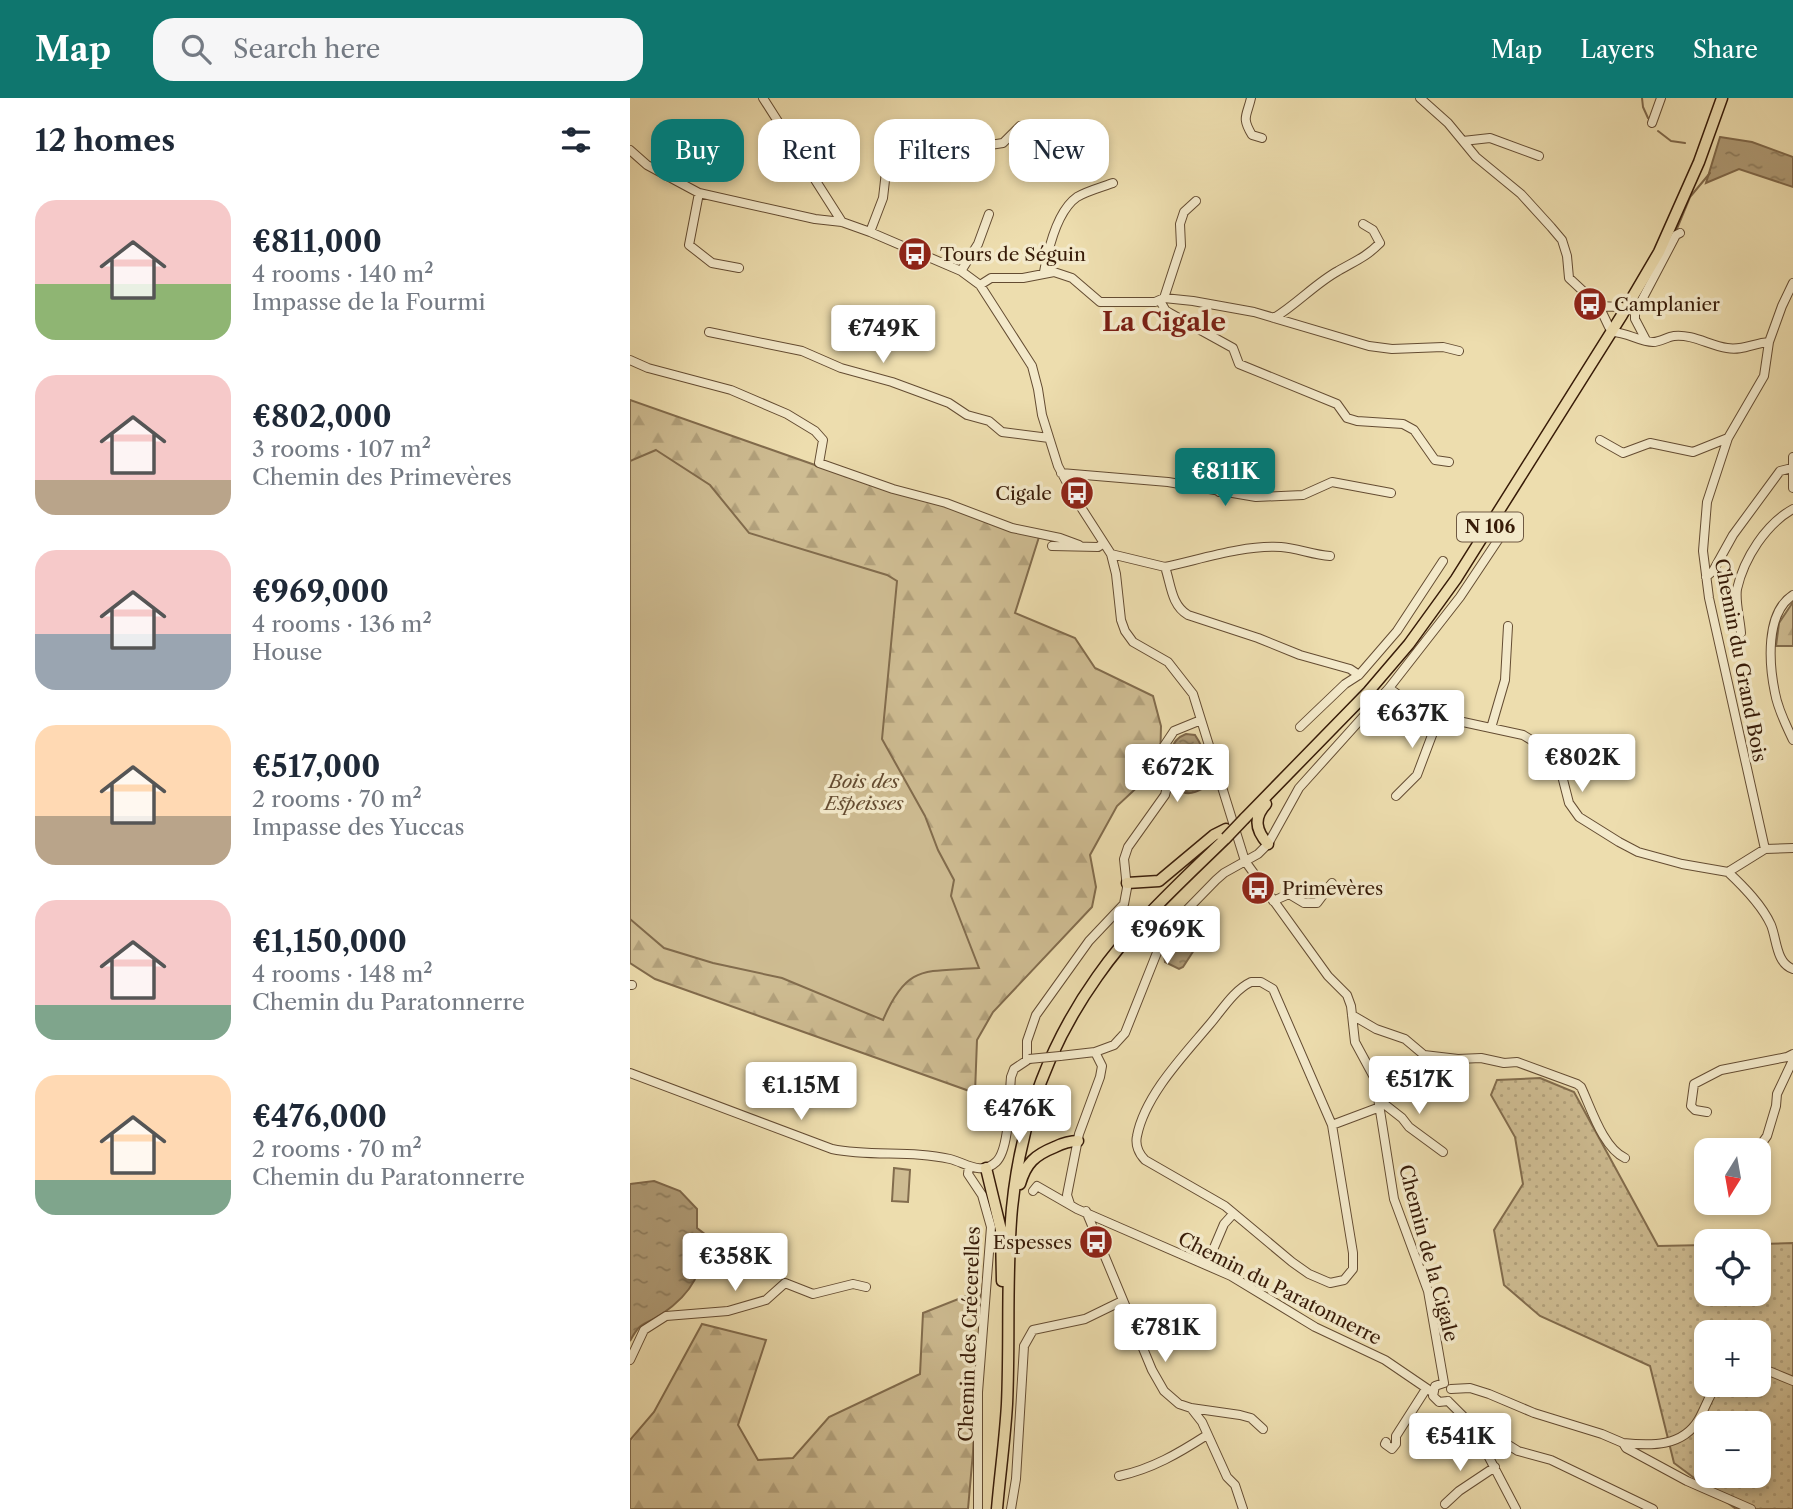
<!DOCTYPE html>
<html lang="en">
<head>
<meta charset="utf-8">
<style>
  :root { --surface:#fff; --page:#f6f6f7; --text:#1f2937; --muted:#747a83; --accent:#0f766e }
  body { margin:0; font-family:"Libre Caslon Text",serif; background:var(--page); color:var(--text); height:100vh; display:flex; flex-direction:column; font-size:26px; white-space:nowrap }
  * { box-sizing:border-box; margin:0 }
  p { font-size:23px; color:var(--muted) }
  .icon { flex:none; width:38px; height:38px; fill:none; stroke:currentColor; stroke-width:2; stroke-linecap:round; stroke-linejoin:round }
  .map { position:relative; flex:1; overflow:hidden }
  .side { display:flex; flex-direction:column; background:var(--surface); width:630px }
  .side>* { flex:none }
  .guide { position:absolute; left:21px; top:21px; width:665px; height:63px; display:flex; gap:14px }
  .needle { width:46px; rotate:191deg }
  .tools { position:absolute; left:1064px; top:1040px; display:grid; gap:14px }
  .tools a { display:grid; place-items:center; width:77px; height:77px; border-radius:14px; background:var(--surface); box-shadow:0 4px 10px #0003; font-size:35px }
  .price { position:absolute; translate:-50% -60px; padding:0 16px; border-radius:7px; background:#fff; color:#222; font-size:23px; line-height:46px; filter:drop-shadow(0 2px 4px #0008) }
  .price::after { content:''; position:absolute; left:50%; top:42px; width:21px; height:16px; margin-left:-10px; background:inherit; clip-path:polygon(0 0,100% 0,50% 100%) }
  .price.on { background:var(--accent); color:#fff }
  ul { padding:0; list-style:none }
  li { display:flex; align-items:center; gap:21px; height:175px; padding:0 35px }
  li span { display:grid; place-items:center; flex:none; width:196px; height:140px; border-radius:21px; color:#555 }
  li>.icon { margin-inline-start:auto }
  span .icon { width:84px; height:84px; fill:#fffc; stroke-width:1 }
  li b { font-size:30px }
  h2 { display:flex; justify-content:space-between; align-items:center; height:84px; padding:0 35px; font-size:30px }
  .chip { padding:0 24px; border-radius:21px; background:var(--surface); box-shadow:0 4px 10px #0003; font-size:24px; line-height:63px }
  .chip.on { background:var(--accent); color:#fff }
  header { display:flex; align-items:center; gap:42px; box-sizing:border-box; height:98px; padding:0 35px; background:var(--accent); color:#fff }
  header strong { font-size:33px }
  nav { display:flex; gap:38px; margin-inline-start:auto; font-size:24px }
  .search { width:490px; height:63px; background:var(--page); display:flex; align-items:center; gap:18px; box-sizing:border-box; padding:0 24px; border-radius:21px; color:var(--muted); font-size:26px }
  main { display:flex; flex:1; min-height:0 }
  .map>svg:first-child { display:block }
  .grass { fill:url(#grass-dots); stroke:#826c4d; stroke-width:2; fill-rule:evenodd }
  .forest { fill:url(#forest-firs); stroke:#826c4d; stroke-width:2 }
  .park { fill:#cebc92; stroke:#826c4d; stroke-width:2 }
  .water { fill:url(#water-ripples); stroke:#7f684a; stroke-width:2 }
  .lines { fill:none; stroke-linecap:round; stroke-linejoin:round }
  .stream { stroke:#7f684a; stroke-width:2 }
  .minor-casing { stroke:#644c32; stroke-width:10 }
  .major-casing { stroke:#371b08; stroke-width:13 }
  .minor { stroke:#f3e9ca; stroke-width:8 }
  .major { stroke:#edddae; stroke-width:10 }
  .minor-bridge-casing { stroke:#644c32; stroke-width:10; stroke-linecap:butt }
  .major-bridge-casing { stroke:#371b08; stroke-width:13; stroke-linecap:butt }
  .minor-bridge { stroke:#f3e9ca; stroke-width:8 }
  .major-bridge { stroke:#edddae; stroke-width:10 }
  .labels { text-anchor:middle; stroke-width:7; stroke-linejoin:round; paint-order:stroke }
  .shield { fill:#f3e9ca; stroke:#6f5942; stroke-width:2 }
  .shield-label { font-size:18px; font-weight:bold; fill:#371b08 }
  .poi-label { font-size:19px; fill:#371b08; stroke:#f3e9ca; text-anchor:start }
  .street-label { font-size:19px; fill:#371b08; stroke:#f3e9ca }
  .park-label { font-size:19px; font-style:italic; fill:#644b31; stroke:#f3e9ca }
  .district-label { font-size:26px; font-weight:bold; fill:#7a1f14; stroke:#f3e9ca }
</style>
</head>
<body>
<header>
<strong>Map</strong>
<div class="search"><svg class="icon" aria-label="search" viewBox="0 0 24 24"><circle cx="10" cy="10" r="6"/><path d="M15 15l6 6"/></svg>Search here</div>
<nav><a>Map</a><a>Layers</a><a>Share</a></nav>
</header>
<main>
<section class="side">
<h2>12 homes<svg class="icon" aria-label="filters" viewBox="0 0 24 24"><path d="M4 7h16M4 17h16"/><circle cx="9" cy="7" r="2"/><circle cx="15" cy="17" r="2"/></svg></h2>
<ul>
<li><span style="background:linear-gradient(#f6c9c9 60%,#8fb573 0)"><svg class="icon" aria-label="home" viewBox="0 0 24 24"><path d="M3 11l9-7 9 7M6 9v11h12V9"/></svg></span><div><b>€811,000</b><p>4 rooms · 140 m²</p><p>Impasse de la Fourmi</p></div></li>
<li><span style="background:linear-gradient(#f6c9c9 75%,#b9a48a 0)"><svg class="icon" aria-label="home" viewBox="0 0 24 24"><path d="M3 11l9-7 9 7M6 9v11h12V9"/></svg></span><div><b>€802,000</b><p>3 rooms · 107 m²</p><p>Chemin des Primevères</p></div></li>
<li><span style="background:linear-gradient(#f6c9c9 60%,#9aa5b1 0)"><svg class="icon" aria-label="home" viewBox="0 0 24 24"><path d="M3 11l9-7 9 7M6 9v11h12V9"/></svg></span><div><b>€969,000</b><p>4 rooms · 136 m²</p><p>House</p></div></li>
<li><span style="background:linear-gradient(#ffd9b3 65%,#b9a48a 0)"><svg class="icon" aria-label="home" viewBox="0 0 24 24"><path d="M3 11l9-7 9 7M6 9v11h12V9"/></svg></span><div><b>€517,000</b><p>2 rooms · 70 m²</p><p>Impasse des Yuccas</p></div></li>
<li><span style="background:linear-gradient(#f6c9c9 75%,#7fa58c 0)"><svg class="icon" aria-label="home" viewBox="0 0 24 24"><path d="M3 11l9-7 9 7M6 9v11h12V9"/></svg></span><div><b>€1,150,000</b><p>4 rooms · 148 m²</p><p>Chemin du Paratonnerre</p></div></li>
<li><span style="background:linear-gradient(#ffd9b3 75%,#7fa58c 0)"><svg class="icon" aria-label="home" viewBox="0 0 24 24"><path d="M3 11l9-7 9 7M6 9v11h12V9"/></svg></span><div><b>€476,000</b><p>2 rooms · 70 m²</p><p>Chemin du Paratonnerre</p></div></li>
</ul>
</section>
<div class="map">
<svg width="1163" height="1411" viewBox="0 0 1163 1411">
  <defs>
    <pattern id="grass-dots" width="8" height="8" patternUnits="userSpaceOnUse" patternTransform="scale(1.75)"><rect width="8" height="8" fill="#cebc92"/><path d="M2 2h.1M6 6h.1" fill="none" stroke="#b2a17c" stroke-width="1.8" stroke-linecap="round"/></pattern>
    <pattern id="forest-firs" width="22" height="20" patternUnits="userSpaceOnUse" patternTransform="scale(1.75)"><rect width="22" height="20" fill="#cebc92"/><path d="M5 1l3.5 6h-7zM16 11l3.5 6h-7z" fill="#b2a17c"/></pattern>
    <pattern id="water-ripples" width="26" height="14" patternUnits="userSpaceOnUse" patternTransform="scale(1.75)"><rect width="26" height="14" fill="#af9b76"/><path d="M2 4q2-2 4 0t4 0M15 11q2-2 4 0t4 0" fill="none" stroke="#8f7e5f"/></pattern>
  </defs>
  <rect width="100%" height="100%" fill="#edddae"/>
  <filter id="stains"><feTurbulence type="fractalNoise" baseFrequency=".00286" numOctaves="4"/><feColorMatrix values="0 0 0 0 .2 0 0 0 0 .09 0 0 0 0 .02 0 0 0 .5 -.17"/></filter>
  <radialGradient id="worn" r=".72"><stop offset=".6" stop-color="#630" stop-opacity="0"/><stop offset="1" stop-color="#630" stop-opacity=".3"/></radialGradient>
  <path class="grass" d="M910,980L944,994L1028,1148L1076,1147V1195H1129V1146L1163,1145V1411H1106L1044,1365L1020,1268L910,1218L874,1187L864,1132L893,1086L885,1039L861,997L867,982ZM1076,1234H1129V1286H1076ZM1076,1325H1129V1377H1076Z"/>
  <path class="forest" d="M0,302L259,393L312,407L409,439L385,515L445,540L465,570L523,598L531,628L530,668L487,708L460,757L466,789L462,809L363,914L347,942L345,995L25,881L0,865Z
    M1163,504V548H1146L1149,525Z
    M351,1192L343,1354L338,1411H0V1342L24,1314L72,1226L136,1242L108,1327L128,1362L163,1360L199,1319L290,1276L293,1215Z"/>
  <path class="park" d="M26,352L80,387L119,435L257,477L267,483L252,641L295,718L308,752L324,782L321,798L349,870C294,874 277,866 253,922L152,880L83,865L34,850L0,821V363Z
    M264,1070L280,1072L278,1104L262,1103Z"/>
  <path class="water" d="M1090,39L1122,44L1163,59V89L1109,71L1076,85Z
    M556,636L565,637C573,649 583,672 579,687C572,691 561,698 553,694C545,691 540,660 542,652C543,644 548,639 556,636Z
    M553,827L570,843L553,869L549,871L535,864C531,849 544,838 553,827Z
    M24,1083L50,1093L67,1111V1130L76,1137C72,1174 64,1194 32,1216C14,1228 12,1221 0,1243V1086Z"/>
  <g class="lines">
    <path class="stream" d="M1012,0L1013,9L1018,20
      M1028,33L1041,43L1055,45
      M1046,133L1060,99L1080,75"/>
    <g class="minor-casing">
      <path id="minor" d="M133,0L212,124
        M621,0C617,18 611,19 622,37L632,40
        M790,0L818,25L846,59L891,96L921,129L932,142L937,158L939,180L969,208L979,229
        M1022,25L1031,0
        M833,43L860,40L909,58
        M0,52L17,67L69,95L185,121L212,124L240,134L331,173L350,187L402,268L408,291L412,317L428,368L445,400L481,456L486,476L491,522L495,533L503,544L538,564L563,596L615,763L698,878L717,897L721,908L725,944L745,981L764,1101L798,1193L814,1285
        M69,95L59,147L82,165L109,170
        M240,134L253,100L258,56L276,28L300,26L321,36L360,47L373,45L390,28
        M331,173L348,146L359,116
        M414,174C418,152 427,113 447,99C457,93 472,89 483,85
        M350,187L361,180H393L424,174L442,180L470,204H525L534,200L563,203L624,214L739,248L762,251L813,249L829,253
        M534,200L551,148L550,126L554,114L566,103
        M530,203L536,213L603,250L609,266L707,306L717,320L727,323L773,326L784,332L805,362L819,364
        M969,208L991,209
        M644,220C667,206 686,185 708,173C725,163 735,160 750,145L743,132L733,126
        M79,234L172,253L211,270L262,284L319,305L337,317L359,323L372,334L419,340
        M981,234C998,234 1009,244 1023,244C1030,244 1037,239 1044,238C1062,236 1079,247 1097,250C1112,253 1124,245 1139,244
        M1016,242L1005,221V215L1046,137L1050,135
        M0,262L18,270L101,292L157,316L185,333L193,342L189,365L263,391L316,405L382,430L430,440L449,447
        M970,342L993,355L1020,345L1063,354L1098,340
        M1163,359V390
        M431,375L538,384L626,399L673,397L702,384L761,395
        M589,394L596,374V359
        M422,448L468,449L474,445
        M481,456L535,469C541,486 541,507 558,517L628,540L670,557L720,571L729,577
        M535,469C572,461 613,447 651,449C667,450 683,457 700,458
        M1076,479L1083,473L1103,437L1150,373L1162,370
        M1163,497C1135,515 1139,566 1145,595C1148,612 1156,627 1163,642
        M1111,535C1110,521 1105,504 1107,491C1114,460 1136,426 1163,411
        M759,590L770,598L810,616L833,624L893,637L924,656L930,670L939,705L949,719L989,744L1008,754L1052,766L1098,774L1135,751L1163,750
        M670,629L715,586L729,577L767,533L813,463
        M861,630L875,582L878,528
        M766,698L787,677L810,616
        M1135,751L1079,500L1073,453L1077,404L1098,340L1134,278L1139,244L1152,208L1163,185
        M1098,774C1114,789 1132,807 1141,827C1147,842 1146,865 1163,871
        M643,803L659,796L674,805H687L702,785
        M621,884H631L643,891L702,1027L723,1155V1171L714,1182L700,1185L679,1176L662,1164L595,1108L515,1062C509,1056 505,1047 507,1038C515,997 554,957 580,926C592,912 604,892 621,884Z
        M0,887H2
        M722,917L746,931L775,941L794,957L828,961L851,960L874,965L887,964L947,986L951,989C961,1010 973,1050 995,1060
        M465,954L484,947L495,935L530,847L544,825L586,782L594,775L628,756L638,746L669,690L759,590L830,499L874,433
        M430,958L465,954L472,968L470,979L449,1036L437,1097L440,1106
        M397,962V943L406,917L459,843L494,806L497,790L494,761L498,749L535,697L538,685L534,648L544,633L571,622
        M0,975L202,1051C241,1059 281,1052 320,1061C336,1065 351,1078 366,1064C380,1051 379,999 381,979L384,971L399,961
        M749,1002L772,1020L779,1029L813,1054
        M1077,1014L1065,1012L1061,1008L1064,986L1091,972L1157,959L1163,956
        M702,1027L750,1009
        M1127,1052L1137,1038L1146,1008L1147,996L1163,962
        M339,1068L338,1076L352,1097L361,1129L348,1294V1411
        M403,1093L407,1088L447,1111L601,1178L685,1229L755,1262L802,1294
        M456,1113L522,1272L534,1293L549,1306L561,1310L572,1324L597,1379L605,1387L613,1411
        M577,1166L594,1126L603,1116
        M0,1262L14,1232L36,1218L98,1213L136,1202L155,1185L183,1196L223,1186L236,1189
        M1129,1269L1163,1283
        M814,1285L805,1288L803,1298L809,1304L818,1303
        M821,1291L840,1290L859,1296L904,1315L972,1336L993,1345L996,1350L1057,1383L1121,1411
        M818,1303L835,1320L837,1332L853,1348L886,1411
        M561,1310L610,1317L621,1320L633,1331
        M835,1320L888,1353L921,1362L1023,1411
        M756,1344L755,1346L762,1351L766,1346V1338L796,1291
        M993,1345C1021,1348 1053,1349 1069,1321C1075,1310 1079,1298 1087,1286
        M489,1378C522,1371 549,1355 577,1337
        M815,1406L829,1393L865,1369
        M381,1411L386,1381L394,1248L403,1232L455,1221L492,1203"/>
    </g>
    <g class="major-casing">
      <path id="major" d="M636,706C623,720 626,733 638,746
        M615,720L738,594L779,546L826,481L992,217L1029,154L1069,64L1092,0
        M497,785L529,783L584,737L596,731
        M356,1070L371,1132L372,1183
        M390,1086C396,1065 405,1057 425,1049C433,1045 439,1043 448,1043
        M367,1411C370,1376 375,1341 377,1306C380,1241 376,1175 382,1110C390,1027 418,948 467,879C503,827 551,784 596,740"/>
    </g>
    <use href="#minor" class="minor"/>
    <use href="#major" class="major"/>
    <g class="minor-bridge-casing">
      <path id="minor-bridge" d="M399,961L430,958"/>
    </g>
    <g class="major-bridge-casing">
      <path id="major-bridge" d="M596,740L615,720"/>
    </g>
    <use href="#minor-bridge" class="minor-bridge"/>
    <use href="#major-bridge" class="major-bridge"/>
  </g>
  <defs>
    <g id="bus-disc" transform="scale(1.75)"><circle r="9.5" fill="#8f2418" stroke="#f3e9ca"/><path d="M-5-6H5V4H4V6H2V4H-2V6H-4V4H-5ZM-3.5-4V0h7V-4ZM-3.5 1.2v1.5H-2V1.2ZM2 1.2v1.5H3.5V1.2Z" fill="#fff"/></g>
  </defs>
  <g fill-rule="evenodd">
    <use href="#bus-disc" x="285" y="156"/>
    <use href="#bus-disc" x="960" y="206"/>
    <use href="#bus-disc" x="447" y="395"/>
    <use href="#bus-disc" x="628" y="790"/>
    <use href="#bus-disc" x="466" y="1144"/>
  </g>
  <g class="labels">
    <rect class="shield" x="827" y="414.5" width="66" height="29" rx="5"/>
    <g class="shield-label">
      <text x="860" y="435">N 106</text>
    </g>
    <g class="poi-label">
      <text x="310" y="163">Tours de Séguin</text>
      <text x="984" y="213">Camplanier</text>
      <text x="422" y="402" text-anchor="end">Cigale</text>
      <text x="652" y="797">Primevères</text>
      <text x="442" y="1151" text-anchor="end">Espesses</text>
    </g>
    <g class="street-label">
      <text transform="translate(1111 562) rotate(79)" y="7">Chemin du Grand Bois</text>
      <text transform="translate(799 1155) rotate(75)" y="7">Chemin de la Cigale</text>
      <text transform="translate(650 1190) rotate(27)" y="7">Chemin du Paratonnerre</text>
      <text transform="translate(339 1236) rotate(-88)" y="7">Chemin des Crécerelles</text>
    </g>
    <g class="park-label">
      <text x="234" y="690">Bois des<tspan x="234" dy="22">Espeisses</tspan></text>
    </g>
    <g class="district-label">
      <text x="534" y="233">La Cigale</text>
    </g>
  </g>
  <rect width="100%" height="100%" filter="url(#stains)"/>
  <rect width="100%" height="100%" fill="url(#worn)"/>
</svg>
<div class="tools">
<a><svg class="needle" viewBox="-14 -14 28 28"><path d="M0-13l5 13h-10z" fill="#e53935"/><path d="M0 13l5-13h-10z" fill="#747a83"/></svg></a>
<a><svg class="icon" aria-label="locate" viewBox="0 0 24 24"><circle cx="12" cy="12" r="6"/><path d="M12 2v4M12 18v4M2 12h4M18 12h4"/></svg></a>
<a>+</a>
<a>−</a>
</div>
<b class="price" style="left:253px;top:267px">€749K</b>
<b class="price on" style="left:595px;top:410px">€811K</b>
<b class="price" style="left:782px;top:652px">€637K</b>
<b class="price" style="left:952px;top:696px">€802K</b>
<b class="price" style="left:547px;top:706px">€672K</b>
<b class="price" style="left:537px;top:868px">€969K</b>
<b class="price" style="left:789px;top:1018px">€517K</b>
<b class="price" style="left:171px;top:1024px">€1.15M</b>
<b class="price" style="left:389px;top:1047px">€476K</b>
<b class="price" style="left:105px;top:1195px">€358K</b>
<b class="price" style="left:535px;top:1266px">€781K</b>
<b class="price" style="left:830px;top:1375px">€541K</b>
<div class="guide">
<a class="chip on">Buy</a>
<a class="chip">Rent</a>
<a class="chip">Filters</a>
<a class="chip">New</a>
</div>
</div>
</main>
</body>
</html>
